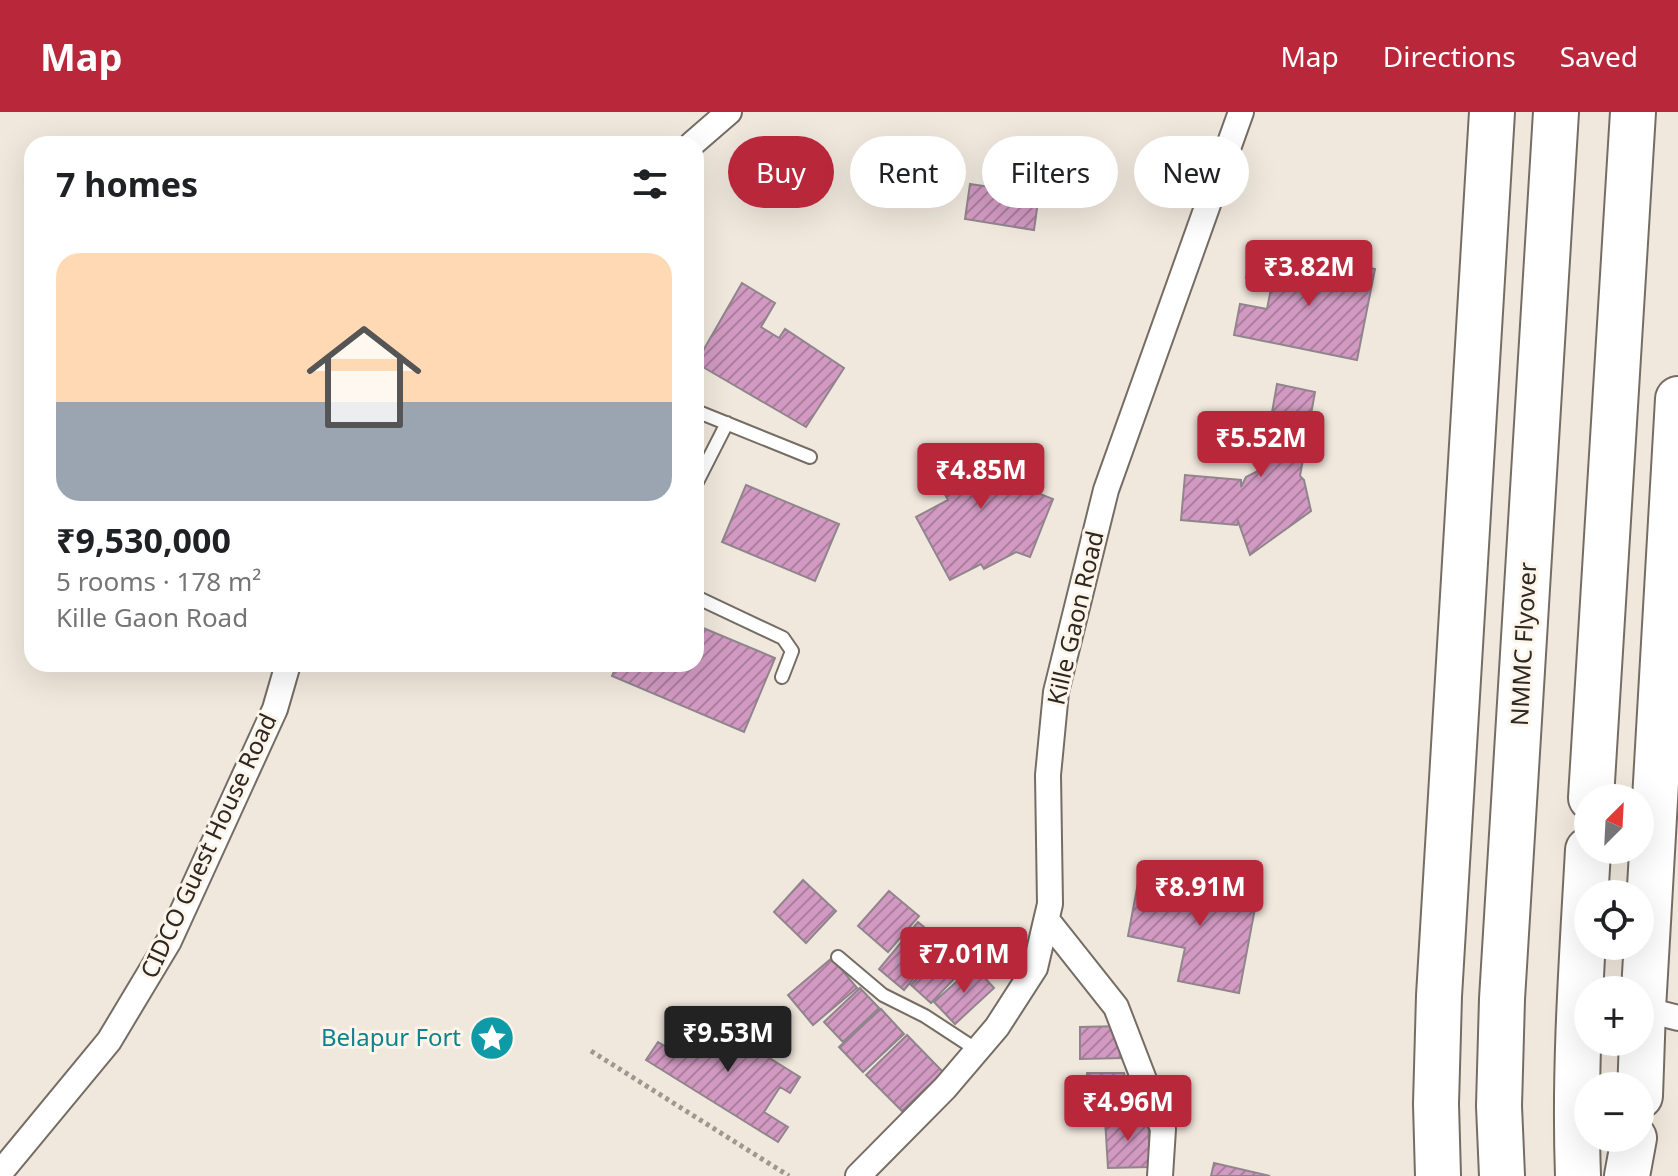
<!DOCTYPE html>
<html lang="en">
<head>
<meta charset="utf-8">
<style>
  :root { --surface:#fff; --page:#f6f6f6; --text:#202124; --muted:#757577; --accent:#b9273a }
  body { margin:0; font-family:"Noto Sans",sans-serif; background:var(--page); color:var(--text); height:100vh; display:flex; flex-direction:column; font-size:30px; white-space:nowrap }
  * { box-sizing:border-box; margin:0 }
  p { font-size:26px; color:var(--muted) }
  .icon { flex:none; width:44px; height:44px; fill:none; stroke:currentColor; stroke-width:2; stroke-linecap:round; stroke-linejoin:round }
  .map { position:relative; flex:1; overflow:hidden }
  .panel { position:absolute; left:24px; top:24px; width:680px; height:536px; display:flex; flex-direction:column; background:var(--surface); border-radius:24px; box-shadow:0 8px 32px #0002 }
  .panel>* { flex:none }
  .top-card { position:absolute; left:728px; top:24px; width:760px; height:72px; display:flex; gap:16px }
  .needle { width:52px; rotate:24deg }
  .buttons { position:absolute; left:1574px; top:672px; display:grid; gap:16px }
  .buttons a { display:grid; place-items:center; width:80px; height:80px; border-radius:50%; background:var(--surface); box-shadow:0 8px 32px #0002; font-size:40px }
  .price { position:absolute; translate:-50% -68px; padding:0 18px; border-radius:8px; background:var(--accent); color:#fff; font-size:26px; line-height:52px; filter:drop-shadow(0 2px 4px #0008) }
  .price::after { content:''; position:absolute; left:50%; top:48px; width:24px; height:18px; margin-left:-12px; background:inherit; clip-path:polygon(0 0,100% 0,50% 100%) }
  .price.current { background:#222; color:#fff }
  ul { padding:0; list-style:none }
  li { display:grid; align-content:center; gap:16px; height:424px; padding:0 32px }
  li span { display:grid; place-items:center; height:248px; border-radius:24px; color:#555 }
  li>.icon { margin-inline-start:auto }
  span .icon { width:144px; height:144px; fill:#fffc; stroke-width:1 }
  li b { font-size:34px }
  h2 { display:flex; justify-content:space-between; align-items:center; height:96px; padding:0 32px; font-size:34px }
  .pill { padding:0 28px; border-radius:36px; background:var(--surface); box-shadow:0 8px 32px #0002; font-size:28px; line-height:72px }
  .pill.current { background:var(--accent); color:#fff }
  header { display:flex; align-items:center; gap:48px; box-sizing:border-box; height:112px; padding:0 40px; background:var(--accent); color:#fff }
  header strong { font-size:38px }
  nav { display:flex; gap:44px; margin-inline-start:auto; font-size:28px }
  .map>svg:first-child { display:block }
  .building { fill:url(#building-hatch); stroke:#90858d; stroke-width:2 }
  .lines { fill:none; stroke-linecap:round; stroke-linejoin:round }
  .lane-casing { stroke:#756d64; stroke-width:16 }
  .street-casing { stroke:#756d64; stroke-width:28 }
  .highway-casing { stroke:#756d64; stroke-width:48 }
  .path { stroke:#9f9890; stroke-width:5; stroke-dasharray:4 4; stroke-linecap:butt }
  .lane { stroke:#fff; stroke-width:12 }
  .street { stroke:#fff; stroke-width:24 }
  .highway { stroke:#fff; stroke-width:44 }
  .labels { text-anchor:middle; stroke-width:6; stroke-linejoin:round; paint-order:stroke }
  .street-label { font-size:24px; fill:#2c2824; stroke:#fef5ea }
  .culture-label { font-size:24px; fill:#0d838f; stroke:#fef5ea; text-anchor:end }
</style>
</head>
<body>
<header>
<strong>Map</strong>
<nav><a>Map</a><a>Directions</a><a>Saved</a></nav>
</header>
<div class="map">
<svg width="1678" height="1064" viewBox="0 0 1678 1064">
  <defs>
    <pattern id="building-hatch" width="6" height="6" patternUnits="userSpaceOnUse" patternTransform="scale(2)"><rect width="6" height="6" fill="#d29ac2"/><path d="M-1 1l2-2M0 6l6-6M5 7l2-2" fill="none" stroke="#ab7e9d"/></pattern>
  </defs>
  <rect width="100%" height="100%" fill="#f0e8dd"/>
  <path class="building" d="M970,72L1039,82L1034,118L965,107Z
    M1294,136L1320,141L1318,152L1308,150L1305,163L1331,169L1334,156L1351,160L1352,152L1375,157L1357,248L1234,223L1240,192L1267,197L1272,172L1246,166L1249,150L1290,158Z
    M742,171L775,191L761,215L779,226L785,217L844,256L806,315L696,251Z
    M1277,272L1315,280L1300,364L1304,368L1311,399L1250,443L1238,409L1237,413L1181,408L1185,363L1241,368V375L1246,365L1262,357Z
    M959,335L1002,337L1001,342L1025,376L1053,387L1030,445L1016,440L984,457L981,452L950,468L916,405L948,388L927,348Z
    M746,373L839,412L815,469L722,430Z
    M696,513L775,546L744,620L612,564L617,552H696Z
    M1198,763L1259,775L1239,881L1178,869L1185,836L1128,824L1138,771L1195,782Z
    M803,768L836,799L806,831L774,800Z
    M889,779L919,804L888,840L858,814Z
    M918,810L943,831L904,878L879,857Z
    M948,833L968,852L931,891L911,873Z
    M832,846L857,876L813,913L788,883Z
    M974,854L994,876L955,912L934,890Z
    M860,876L879,896L843,930L824,910Z
    M881,897L904,922L863,960L839,935Z
    M694,899L800,965L790,981L780,975L764,1000L788,1015L778,1030L646,948L658,930L682,944L696,922L685,915Z
    M1123,914L1124,946L1080,947V915Z
    M907,923L943,960L902,999L866,963Z
    M1087,961H1124L1133,1000L1086,999Z
    M1148,1006L1150,1055L1108,1056L1105,1007Z
    M1214,1051L1270,1064H1211Z"/>
  <g class="lines">
    <g class="lane-casing">
      <path id="lane" d="M696,299L810,345
        M696,372L727,311
        M696,485L783,526L792,539L782,565
        M838,845L883,883L925,904L977,938"/>
    </g>
    <g class="street-casing">
      <path id="street" d="M692,32L729,0
        M1047,808L1116,895L1163,1017L1160,1064
        M1643,897L1678,906
        M0,1061L109,929L169,829L275,597L288,552
        M858,1064L945,976L997,915L1035,856L1050,792L1048,663L1056,580L1106,378L1241,0"/>
    </g>
    <g class="highway-casing">
      <path id="highway" d="M1591,686L1633,0
        M1640,984L1643,897L1678,287
        M1438,1064L1436,992L1439,884L1492,0
        M1502,1064L1499,994L1502,887L1556,0
        M1578,1064C1574,955 1582,847 1588,738
        M1627,1064L1634,1026"/>
    </g>
    <path class="path" d="M591,939L789,1064"/>
    <use href="#lane" class="lane"/>
    <use href="#street" class="street"/>
    <use href="#highway" class="highway"/>
  </g>
  <defs>
    <g id="sight-disc" transform="scale(2.3)"><circle r="9.5" fill="#0f9aa8" stroke="#fef5ea"/><path d="M0-6L1.8-2.2L6-1.7L2.9 1.2L3.7 5.4L0 3.3L-3.7 5.4L-2.9 1.2L-6-1.7L-1.8-2.2Z" fill="#fff"/></g>
  </defs>
  <g fill-rule="evenodd">
    <use href="#sight-disc" x="492" y="926"/>
  </g>
  <g class="labels">
    <g class="street-label">
      <text transform="translate(1076 506) rotate(-77)" y="8">Kille Gaon Road</text>
      <text transform="translate(1524 532) rotate(-87)" y="8">NMMC Flyover</text>
      <text transform="translate(209 734) rotate(-65)" y="8">CIDCO Guest House Road</text>
    </g>
    <g class="culture-label">
      <text x="461" y="934">Belapur Fort</text>
    </g>
  </g>
</svg>
<div class="buttons">
<a><svg class="needle" viewBox="-14 -14 28 28"><path d="M0-13l5 13h-10z" fill="#e53935"/><path d="M0 13l5-13h-10z" fill="#757577"/></svg></a>
<a><svg class="icon" aria-label="locate" viewBox="0 0 24 24"><circle cx="12" cy="12" r="6"/><path d="M12 2v4M12 18v4M2 12h4M18 12h4"/></svg></a>
<a>+</a>
<a>−</a>
</div>
<b class="price" style="left:1309px;top:196px">₹3.82M</b>
<b class="price" style="left:1261px;top:367px">₹5.52M</b>
<b class="price" style="left:981px;top:399px">₹4.85M</b>
<b class="price" style="left:1200px;top:816px">₹8.91M</b>
<b class="price" style="left:964px;top:883px">₹7.01M</b>
<b class="price current" style="left:728px;top:962px">₹9.53M</b>
<b class="price" style="left:1128px;top:1031px">₹4.96M</b>
<div class="top-card">
<a class="pill current">Buy</a>
<a class="pill">Rent</a>
<a class="pill">Filters</a>
<a class="pill">New</a>
</div>
<section class="panel">
<h2>7 homes<svg class="icon" aria-label="filters" viewBox="0 0 24 24"><path d="M4 7h16M4 17h16"/><circle cx="9" cy="7" r="2"/><circle cx="15" cy="17" r="2"/></svg></h2>
<ul>
<li><span style="background:linear-gradient(#ffd9b3 60%,#9aa5b1 0)"><svg class="icon" aria-label="home" viewBox="0 0 24 24"><path d="M3 11l9-7 9 7M6 9v11h12V9"/></svg></span><div><b>₹9,530,000</b><p>5 rooms · 178 m²</p><p>Kille Gaon Road</p></div></li>
</ul>
</section>
</div>
</body>
</html>
